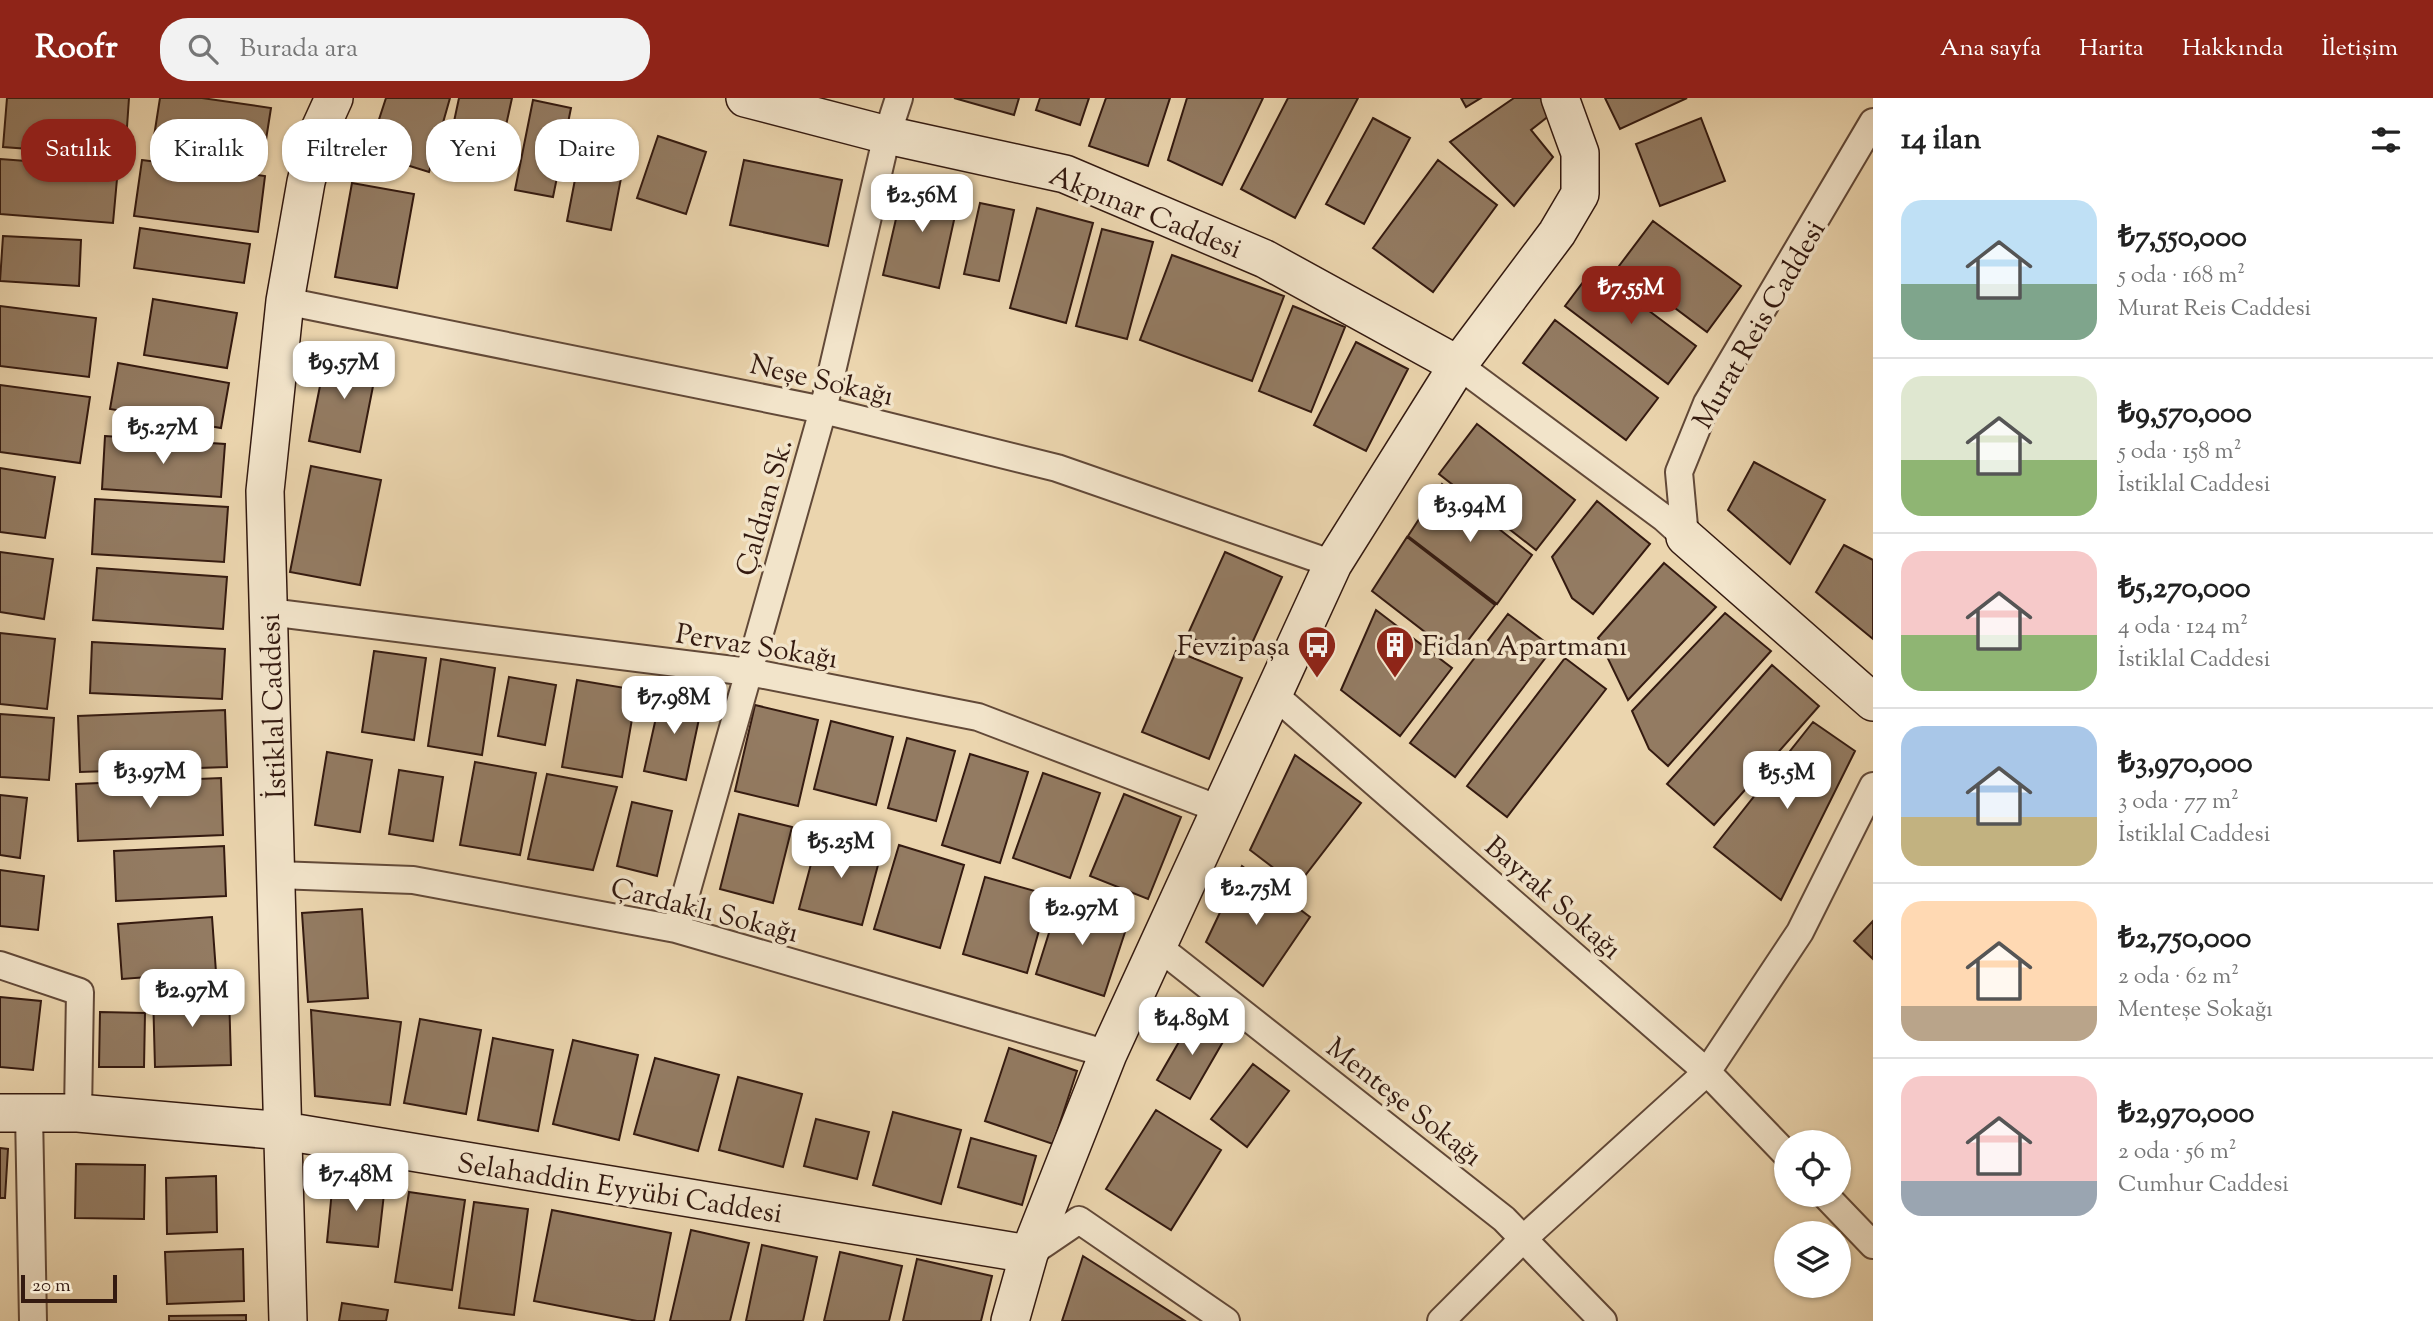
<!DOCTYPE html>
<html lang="tr">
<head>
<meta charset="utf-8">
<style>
  :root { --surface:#fff; --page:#f2f2f2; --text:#222; --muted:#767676; --line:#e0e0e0; --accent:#8f2418 }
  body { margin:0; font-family:"Sorts Mill Goudy",serif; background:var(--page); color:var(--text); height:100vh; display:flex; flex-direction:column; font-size:26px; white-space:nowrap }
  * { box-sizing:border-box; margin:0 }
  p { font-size:23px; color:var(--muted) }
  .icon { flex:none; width:38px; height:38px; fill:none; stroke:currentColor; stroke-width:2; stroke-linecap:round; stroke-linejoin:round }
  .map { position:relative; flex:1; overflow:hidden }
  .details { display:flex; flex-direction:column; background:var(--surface); width:560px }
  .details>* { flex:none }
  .top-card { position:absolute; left:21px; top:21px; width:665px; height:63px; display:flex; gap:14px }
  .tools { position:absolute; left:1774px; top:1032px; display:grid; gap:14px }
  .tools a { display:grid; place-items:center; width:77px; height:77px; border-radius:50%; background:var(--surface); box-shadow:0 2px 5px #0004; font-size:35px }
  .scale { position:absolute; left:21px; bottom:18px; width:96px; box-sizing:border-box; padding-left:7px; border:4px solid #341a10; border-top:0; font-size:19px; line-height:24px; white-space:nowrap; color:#341a10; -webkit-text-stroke:5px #f2e4ca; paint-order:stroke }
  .price { position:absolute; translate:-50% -60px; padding:0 16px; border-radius:14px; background:#fff; color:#222; font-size:23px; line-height:46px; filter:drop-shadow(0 2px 4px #0008) }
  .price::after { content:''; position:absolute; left:50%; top:42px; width:21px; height:16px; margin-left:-10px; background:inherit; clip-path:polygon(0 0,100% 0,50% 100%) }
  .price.selected { background:var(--accent); color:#fff }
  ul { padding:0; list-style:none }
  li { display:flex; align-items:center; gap:21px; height:175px; padding:0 28px }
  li+li { border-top:2px solid var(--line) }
  li span { display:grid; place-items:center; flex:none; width:196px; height:140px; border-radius:21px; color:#555 }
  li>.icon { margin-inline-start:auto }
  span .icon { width:84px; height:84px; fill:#fffc; stroke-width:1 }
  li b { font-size:30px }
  h2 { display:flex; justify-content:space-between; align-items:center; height:84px; padding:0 28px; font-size:30px }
  .chip { padding:0 24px; border-radius:28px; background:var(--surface); box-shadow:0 2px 5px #0004; font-size:24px; line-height:63px }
  .chip.selected { background:var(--accent); color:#fff }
  header { display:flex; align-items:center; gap:42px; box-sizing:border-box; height:98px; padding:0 35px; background:var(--accent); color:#fff }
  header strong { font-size:33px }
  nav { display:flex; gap:38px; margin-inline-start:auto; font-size:24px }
  .search { width:490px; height:63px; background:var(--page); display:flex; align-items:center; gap:18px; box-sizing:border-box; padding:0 24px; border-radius:28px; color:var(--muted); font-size:26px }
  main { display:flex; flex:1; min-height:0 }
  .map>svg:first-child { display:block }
  .building { fill:#937b62; stroke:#341a10; stroke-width:2 }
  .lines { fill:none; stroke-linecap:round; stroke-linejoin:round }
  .street-casing { stroke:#624938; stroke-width:30 }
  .secondary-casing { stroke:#341a10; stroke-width:40 }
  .street { stroke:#f2e4ca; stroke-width:26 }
  .secondary { stroke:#f2e4ca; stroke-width:37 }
  .labels { text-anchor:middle; stroke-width:7; stroke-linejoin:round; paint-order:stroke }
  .street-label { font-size:28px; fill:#341a10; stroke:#f2e4ca }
  .poi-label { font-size:28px; fill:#341a10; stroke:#f2e4ca; text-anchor:end }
</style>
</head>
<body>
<header>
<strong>Roofr</strong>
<div class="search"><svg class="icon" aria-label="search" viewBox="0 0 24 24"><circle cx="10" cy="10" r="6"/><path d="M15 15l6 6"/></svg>Burada ara</div>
<nav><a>Ana sayfa</a><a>Harita</a><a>Hakkında</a><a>İletişim</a></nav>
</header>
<main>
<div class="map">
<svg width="1873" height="1223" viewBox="0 0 1873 1223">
  <rect width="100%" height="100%" fill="#ebd5ae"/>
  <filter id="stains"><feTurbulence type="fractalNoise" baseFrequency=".00286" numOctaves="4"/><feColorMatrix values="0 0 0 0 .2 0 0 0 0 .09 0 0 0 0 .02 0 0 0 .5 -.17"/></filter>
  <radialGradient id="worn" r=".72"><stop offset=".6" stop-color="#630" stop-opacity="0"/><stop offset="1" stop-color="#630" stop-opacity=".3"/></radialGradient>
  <path class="building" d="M7,0H129L125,58L3,49Z
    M160,0H202L271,10L262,67L152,51Z
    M386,0H450L429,74L368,55Z
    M459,0H512L496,73L446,61Z
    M954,0H1019L1014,17Z
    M1040,0H1089L1080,27L1036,12Z
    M1106,0H1170L1148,68L1089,48Z
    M1187,0H1263L1222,87L1168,62Z
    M1288,0H1358L1295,120L1241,91Z
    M1461,0H1481L1466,9Z
    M1514,0H1542L1550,17L1531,32L1553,59L1514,108L1450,44Z
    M1605,0H1687L1620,31Z
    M533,2L571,10L553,99L515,92Z
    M1373,20L1410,40L1364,126L1326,106Z
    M1701,20L1725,83L1660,108L1636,46Z
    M658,38L706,54L686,116L637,100Z
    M0,61L118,70L113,125L0,116Z
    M142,62L265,78L258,134L134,118Z
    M744,62L842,82L828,148L730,127Z
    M1438,62L1497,107L1433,194L1373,150Z
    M578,66L622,75L611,132L567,123Z
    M905,82L960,95L939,190L883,177Z
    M352,85L414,96L397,190L335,179Z
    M980,105L1014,112L999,183L964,176Z
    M1037,110L1093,125L1066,225L1010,210Z
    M1653,123L1741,188L1707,234L1619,168Z
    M140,130L250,146L244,185L134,170Z
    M1102,131L1153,144L1127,241L1076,228Z
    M3,138L81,142L79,188L0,183Z
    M1172,157L1284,198L1252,283L1140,242Z
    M1593,171L1696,248L1668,286L1565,208Z
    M153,201L237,215L227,270L144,257Z
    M0,208L96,220L89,279L0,268Z
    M1293,208L1345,229L1311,314L1259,293Z
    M1555,222L1658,300L1626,342L1523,265Z
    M1356,244L1408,271L1366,353L1314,327Z
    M327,253L378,263L360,354L309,343Z
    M118,265L229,285L221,330L110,311Z
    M0,287L90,299L80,365L0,354Z
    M1477,326L1575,402L1536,452L1439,376Z
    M105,338L225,346L221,399L102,391Z
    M1754,364L1825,402L1790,466L1728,412Z
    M311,368L381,382L360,487L290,474Z
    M0,370L55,379L45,440L0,434Z
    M1442,386L1532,457L1497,506L1408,438Z
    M95,401L228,409L224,464L92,456Z
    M1597,403L1650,446L1593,516L1572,500L1552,459Z
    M1407,439L1495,507L1456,558L1372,493Z
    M1844,447L1873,462V541L1816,494Z
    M0,454L53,461L44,521L0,514Z
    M1225,454L1282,479L1244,563L1187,538Z
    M1664,465L1716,509L1628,602L1598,540Z
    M97,470L227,479L223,531L93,522Z
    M1376,512L1452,570L1400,638L1341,592Z
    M1725,515L1771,553L1668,668L1649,651L1632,613Z
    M1508,516L1553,550L1455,679L1410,645Z
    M0,535L55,541L47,611L0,606Z
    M92,544L225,551L222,601L90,595Z
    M374,553L426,560L414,642L362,634Z
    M1176,553L1242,580L1209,661L1142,634Z
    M1565,560L1606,591L1507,719L1467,688Z
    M441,561L495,570L482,657L428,648Z
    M1772,567L1819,608L1714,727L1667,686Z
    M509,579L556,587L545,647L498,638Z
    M577,582L637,592L622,679L562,669Z
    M662,593L703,602L686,682L644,673Z
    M755,607L818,622L798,708L735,693Z
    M225,612L227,669L80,674L78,618Z
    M0,616L54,620L49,682L0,679Z
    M831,623L893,639L876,707L814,691Z
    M1813,624L1855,653L1781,802L1714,749Z
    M907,640L955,653L936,723L888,710Z
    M327,654L372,662L360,734L315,727Z
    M970,656L1028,674L1000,765L942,747Z
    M1295,657L1361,705L1297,788L1250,752Z
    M475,664L536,675L520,757L460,747Z
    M399,672L443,679L433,743L389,736Z
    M1043,675L1100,695L1070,780L1013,760Z
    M547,676L617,689L593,772L528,761Z
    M221,680L223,737L78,743L76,686Z
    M1124,696L1181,719L1148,801L1090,778Z
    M0,697L27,700L20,760L0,757Z
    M632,704L672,713L657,778L617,768Z
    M739,716L792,729L773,805L720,791Z
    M819,736L882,752L862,827L799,811Z
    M899,747L964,767L940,850L874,831Z
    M224,748L226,798L116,803L114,753Z
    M1242,768L1310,819L1263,888L1206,844Z
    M0,772L44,778L38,832L0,828Z
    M985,779L1049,797L1027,875L963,856Z
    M1060,800L1129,822L1104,898L1036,876Z
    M362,811L368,900L308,904L302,815Z
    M212,819L216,874L122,881L118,826Z
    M1873,823V861L1854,843Z
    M229,893L231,967L155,969L153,895Z
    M0,899L41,903L33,972L0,969Z
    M311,912L401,924L390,1007L315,998Z
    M100,914L145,915L144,969H99Z
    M1195,916L1228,935L1190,1001L1157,982Z
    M420,921L481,932L466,1016L404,1005Z
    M493,940L553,952L538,1033L478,1022Z
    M573,942L638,957L619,1042L553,1026Z
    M1009,950L1077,973L1053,1046L985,1023Z
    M655,960L719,977L698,1053L634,1036Z
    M1253,966L1289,993L1247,1049L1211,1021Z
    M738,979L802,996L783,1069L719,1052Z
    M1156,1012L1221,1052L1171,1132L1106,1091Z
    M893,1014L961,1032L941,1106L873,1087Z
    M816,1021L869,1034L857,1081L804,1068Z
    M971,1040L1036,1058L1022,1107L958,1089Z
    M0,1050L8,1051L5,1100H0Z
    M76,1066L145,1067L144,1121L75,1120Z
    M216,1078L217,1134L167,1136L166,1080Z
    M333,1082L385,1087L378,1149L327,1144Z
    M409,1094L465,1102L452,1192L395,1184Z
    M474,1104L528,1111L514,1217L459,1210Z
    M552,1112L671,1135L654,1223H637L534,1203Z
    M691,1132L749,1145L730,1223H670Z
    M762,1147L817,1159L803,1223H746Z
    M243,1151L244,1203L167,1206L165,1154Z
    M840,1154L902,1168L889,1223H824Z
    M1083,1158L1185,1223H1062Z
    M917,1161L992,1178L981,1223H903Z
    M342,1205L388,1212L386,1223H339Z
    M246,1217V1223H169V1218Z"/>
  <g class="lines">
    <g class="street-casing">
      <path id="street" d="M285,203L823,312L1057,370L1333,466
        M1458,267L1664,420L1685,439
        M1685,439L1679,374L1707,305L1873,24
        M269,514L749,574L978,619L1219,711
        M1272,595L1707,974L1787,1057
        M277,777L413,782L676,831L1108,956
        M676,831L823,312L887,37L899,0
        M1156,847L1504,1121L1603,1223
        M0,867L80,894L78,1015
        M29,1016L33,1223
        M1825,1097L1873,1147
        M1029,1156L1079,1122L1226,1223
        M1441,1223L1523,1141L1707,974L1800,834L1873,688"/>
    </g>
    <g class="secondary-casing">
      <path id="secondary" d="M745,0L887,37L1065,76L1265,161L1458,267
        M1685,439L1873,604
        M0,1015H78L284,1033L1029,1156
        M288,1223L265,393L285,203L306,84L319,33L334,0
        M1010,1223L1029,1156L1108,956L1333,466L1458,267L1557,135L1580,96V55L1560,0"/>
    </g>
    <use href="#street" class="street"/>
    <use href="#secondary" class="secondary"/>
  </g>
  <defs>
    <g id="bus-pin" transform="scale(2.0125)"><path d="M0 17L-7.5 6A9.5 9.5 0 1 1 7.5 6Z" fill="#8f2418" stroke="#f2e4ca"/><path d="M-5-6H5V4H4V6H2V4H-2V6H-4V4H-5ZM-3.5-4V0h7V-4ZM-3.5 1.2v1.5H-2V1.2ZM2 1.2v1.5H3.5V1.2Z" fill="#fff"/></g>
    <g id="building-pin" transform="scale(2.0125)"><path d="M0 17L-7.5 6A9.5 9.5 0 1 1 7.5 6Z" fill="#8f2418" stroke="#f2e4ca"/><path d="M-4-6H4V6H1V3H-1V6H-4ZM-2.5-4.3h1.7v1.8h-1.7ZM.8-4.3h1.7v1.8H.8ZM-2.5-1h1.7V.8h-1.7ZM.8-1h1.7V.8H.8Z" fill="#fff"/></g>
  </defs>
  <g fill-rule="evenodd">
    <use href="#bus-pin" x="1317" y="547"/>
    <use href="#building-pin" x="1395" y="547"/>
  </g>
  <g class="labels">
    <g class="street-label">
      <text transform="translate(1146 113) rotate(22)" y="10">Akpınar Caddesi</text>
      <text transform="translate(1758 226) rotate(-60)" y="10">Murat Reis Caddesi</text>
      <text transform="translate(822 281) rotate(13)" y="10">Neşe Sokağı</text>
      <text transform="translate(763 409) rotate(-74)" y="10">Çaldıan Sk.</text>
      <text transform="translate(757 547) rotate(9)" y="10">Pervaz Sokağı</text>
      <text transform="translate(272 608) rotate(-92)" y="10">İstiklal Caddesi</text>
      <text transform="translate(1554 799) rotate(41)" y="10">Bayrak Sokağı</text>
      <text transform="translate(705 811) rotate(14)" y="10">Çardaklı Sokağı</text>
      <text transform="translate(1405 1003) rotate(38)" y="10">Menteşe Sokağı</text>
      <text transform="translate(620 1089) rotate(9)" y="10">Selahaddin Eyyübi Caddesi</text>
    </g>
    <g class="poi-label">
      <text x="1290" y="557">Fevzipaşa</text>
      <text x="1422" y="557" text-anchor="start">Fidan Apartmanı</text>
    </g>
  </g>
  <rect width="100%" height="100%" filter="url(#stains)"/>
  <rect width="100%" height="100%" fill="url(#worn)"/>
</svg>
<div class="tools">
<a><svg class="icon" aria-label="locate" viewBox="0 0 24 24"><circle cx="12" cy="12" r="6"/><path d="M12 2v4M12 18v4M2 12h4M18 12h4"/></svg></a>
<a><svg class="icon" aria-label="layers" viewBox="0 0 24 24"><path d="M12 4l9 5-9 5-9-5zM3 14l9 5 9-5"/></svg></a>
</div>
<div class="scale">20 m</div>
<b class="price" style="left:922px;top:136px">₺2.56M</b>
<b class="price selected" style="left:1631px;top:228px">₺7.55M</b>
<b class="price" style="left:344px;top:303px">₺9.57M</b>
<b class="price" style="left:163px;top:368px">₺5.27M</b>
<b class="price" style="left:1470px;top:446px">₺3.94M</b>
<b class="price" style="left:674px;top:638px">₺7.98M</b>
<b class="price" style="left:150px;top:712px">₺3.97M</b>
<b class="price" style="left:1787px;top:713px">₺5.5M</b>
<b class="price" style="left:841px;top:782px">₺5.25M</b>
<b class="price" style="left:1256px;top:829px">₺2.75M</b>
<b class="price" style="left:1082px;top:849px">₺2.97M</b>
<b class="price" style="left:192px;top:931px">₺2.97M</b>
<b class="price" style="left:1192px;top:959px">₺4.89M</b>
<b class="price" style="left:356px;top:1115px">₺7.48M</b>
<div class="top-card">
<a class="chip selected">Satılık</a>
<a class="chip">Kiralık</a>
<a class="chip">Filtreler</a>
<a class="chip">Yeni</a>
<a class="chip">Daire</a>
</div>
</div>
<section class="details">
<h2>14 ilan<svg class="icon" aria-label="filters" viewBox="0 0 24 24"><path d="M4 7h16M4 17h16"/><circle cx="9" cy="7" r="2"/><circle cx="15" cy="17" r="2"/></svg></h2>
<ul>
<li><span style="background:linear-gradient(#bfe0f5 60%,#7fa58c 0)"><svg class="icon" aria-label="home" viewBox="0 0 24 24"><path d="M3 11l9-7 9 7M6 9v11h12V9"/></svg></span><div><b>₺7,550,000</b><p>5 oda · 168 m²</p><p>Murat Reis Caddesi</p></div></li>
<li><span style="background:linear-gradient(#dfe7d0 60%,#8fb573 0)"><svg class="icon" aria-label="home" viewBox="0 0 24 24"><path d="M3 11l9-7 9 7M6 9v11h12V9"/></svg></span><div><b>₺9,570,000</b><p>5 oda · 158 m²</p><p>İstiklal Caddesi</p></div></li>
<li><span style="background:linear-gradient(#f6c9c9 60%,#8fb573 0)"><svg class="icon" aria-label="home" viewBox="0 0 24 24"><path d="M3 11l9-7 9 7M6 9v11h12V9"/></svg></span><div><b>₺5,270,000</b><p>4 oda · 124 m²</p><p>İstiklal Caddesi</p></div></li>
<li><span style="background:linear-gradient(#a9c7e8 65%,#c2b280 0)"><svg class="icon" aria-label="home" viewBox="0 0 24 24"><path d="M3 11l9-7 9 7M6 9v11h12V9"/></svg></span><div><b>₺3,970,000</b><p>3 oda · 77 m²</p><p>İstiklal Caddesi</p></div></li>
<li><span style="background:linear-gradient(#ffd9b3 75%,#b9a48a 0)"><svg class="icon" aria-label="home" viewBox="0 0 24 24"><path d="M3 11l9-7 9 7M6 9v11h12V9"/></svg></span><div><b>₺2,750,000</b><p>2 oda · 62 m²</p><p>Menteşe Sokağı</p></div></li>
<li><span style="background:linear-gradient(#f6c9c9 75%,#9aa5b1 0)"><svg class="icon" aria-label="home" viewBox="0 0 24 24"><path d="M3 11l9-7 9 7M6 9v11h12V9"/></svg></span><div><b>₺2,970,000</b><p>2 oda · 56 m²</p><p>Cumhur Caddesi</p></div></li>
</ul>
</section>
</main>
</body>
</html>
